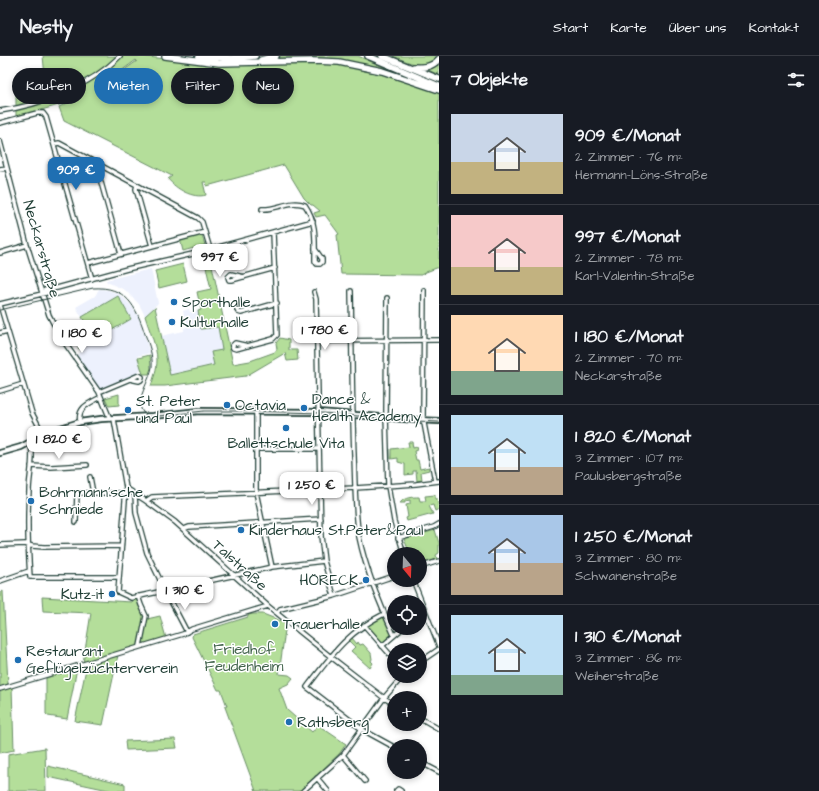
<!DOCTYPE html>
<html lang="de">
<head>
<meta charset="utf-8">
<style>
  :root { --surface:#171b24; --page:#20242c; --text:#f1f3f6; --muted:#9ea1a6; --line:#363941; --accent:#1f6fb2 }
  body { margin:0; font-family:"Architects Daughter",sans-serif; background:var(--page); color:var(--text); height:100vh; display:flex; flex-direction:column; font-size:15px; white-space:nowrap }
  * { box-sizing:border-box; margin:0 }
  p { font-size:13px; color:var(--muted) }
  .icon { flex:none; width:22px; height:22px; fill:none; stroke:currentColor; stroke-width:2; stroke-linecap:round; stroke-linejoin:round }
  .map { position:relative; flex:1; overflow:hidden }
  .side { display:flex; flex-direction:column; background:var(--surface); width:380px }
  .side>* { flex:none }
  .banner { position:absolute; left:12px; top:12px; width:367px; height:36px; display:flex; gap:8px }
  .needle { width:26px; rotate:161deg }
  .fabs { position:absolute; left:387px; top:491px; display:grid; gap:8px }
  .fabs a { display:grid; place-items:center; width:40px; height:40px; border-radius:50%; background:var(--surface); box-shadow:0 2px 6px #0003; font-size:20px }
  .price { position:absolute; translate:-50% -34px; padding:0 9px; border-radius:8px; background:#fff; color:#222; font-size:13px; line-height:26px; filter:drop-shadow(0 1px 2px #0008) }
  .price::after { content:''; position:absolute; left:50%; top:24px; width:12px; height:9px; margin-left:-6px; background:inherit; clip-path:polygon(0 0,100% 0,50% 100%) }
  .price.on { background:var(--accent); color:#fff }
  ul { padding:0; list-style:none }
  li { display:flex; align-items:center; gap:12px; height:100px; padding:0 12px }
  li+li { border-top:1px solid var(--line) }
  li span { display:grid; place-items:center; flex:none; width:112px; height:80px; border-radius:0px; color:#555 }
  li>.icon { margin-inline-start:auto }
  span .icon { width:48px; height:48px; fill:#fffc; stroke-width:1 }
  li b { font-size:17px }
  h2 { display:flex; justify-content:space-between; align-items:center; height:48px; padding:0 12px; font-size:17px }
  .tag { padding:0 14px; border-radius:18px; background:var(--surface); box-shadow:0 2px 6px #0003; font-size:14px; line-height:36px }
  .tag.on { background:var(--accent); color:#fff }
  header { display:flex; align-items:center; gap:24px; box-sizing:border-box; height:56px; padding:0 20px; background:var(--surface); border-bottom:1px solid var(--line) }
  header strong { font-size:19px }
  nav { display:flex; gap:22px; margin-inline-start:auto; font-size:14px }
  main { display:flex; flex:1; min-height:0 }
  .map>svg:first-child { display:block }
  .built { fill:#edf1fd }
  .green { fill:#b4de9a; stroke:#6a8e67; fill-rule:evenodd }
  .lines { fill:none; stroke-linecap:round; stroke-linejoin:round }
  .minor-casing { stroke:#1f3d34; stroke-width:6 }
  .tertiary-casing { stroke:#1f3d34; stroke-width:8 }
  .trunk-casing { stroke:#1f3d34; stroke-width:8 }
  .minor { stroke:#fff; stroke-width:3.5 }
  .tertiary { stroke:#fff; stroke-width:4.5 }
  .trunk { stroke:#fff; stroke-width:5.5 }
  .tram { stroke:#1f3d34; stroke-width:1 }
  .poi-dot { fill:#1f6fb2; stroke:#fff; stroke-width:1.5 }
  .labels { text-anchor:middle; stroke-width:3; stroke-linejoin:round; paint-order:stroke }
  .street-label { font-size:15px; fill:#1f3d34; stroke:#fff }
  .poi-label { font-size:15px; fill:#1f3d34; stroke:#fff; text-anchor:start }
  .park-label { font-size:15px; fill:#44654e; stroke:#fff }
</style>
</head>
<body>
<header>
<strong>Nestly</strong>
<nav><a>Start</a><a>Karte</a><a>Über uns</a><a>Kontakt</a></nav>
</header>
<main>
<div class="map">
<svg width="439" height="735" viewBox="0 0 439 735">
  <rect width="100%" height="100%" fill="#fff"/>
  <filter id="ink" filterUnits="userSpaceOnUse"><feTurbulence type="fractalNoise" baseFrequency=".025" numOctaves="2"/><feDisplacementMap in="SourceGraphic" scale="8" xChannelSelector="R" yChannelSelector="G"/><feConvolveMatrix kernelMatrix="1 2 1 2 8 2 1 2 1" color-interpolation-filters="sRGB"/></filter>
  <g filter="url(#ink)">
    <path class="built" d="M151,213L158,247L145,260L139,248L125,234L107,226L106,224Z
      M99,233L108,234L117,237L125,243L132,251L138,260L150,297L137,300L141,312L138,317L99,334L76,300L81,295L77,290L93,281L76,251L95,240Z
      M214,251L222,294L214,309L170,319L161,280L184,275V272L187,271L183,255L189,253L190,256Z"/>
    <path class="green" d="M43,0H140L226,10L303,6L342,9L383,17L439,35V211L426,216L421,219L341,218L337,179L339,178L325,159L316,161L314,157L320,155L313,149H311L304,142L284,109L207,130L206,126H203L206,139C193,143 176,133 168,123L172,120L64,65L59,51L70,46L16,61V34L46,31ZM136,4L137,5L103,29H102Z
      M282,0H358L402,19L354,7L267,5Z
      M393,0H439C426,16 408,6 393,0Z
      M439,6V19L426,13Z
      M201,177L205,189L183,195L180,183Z
      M210,200L233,308L250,305L275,296L277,293L276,287L280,282L289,284V294H297L298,304L287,305L285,297L246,320L165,330H151C154,321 157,313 157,304C157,290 149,274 145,260L155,251L170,319L214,309L211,296L222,294L218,271L201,273L198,255L201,254L197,236L211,233L204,202Z
      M183,208L187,225L159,232L155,215Z
      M118,240L131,263L79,293L78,290L93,281L82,261Z
      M150,299L151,312L149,318H143L138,302Z
      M119,338V349L109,350L105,342Z
      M408,386H412L413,392L417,391L418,394L414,395L416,404H418L420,413L429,411V414L421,416L422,424L417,425L416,415H413V418L405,419V408L398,406V402L391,403V393L409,391Z
      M435,439V443H437L439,453L435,455L433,449L429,450L433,458L407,465L406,462L408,461L406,449L410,448V444L405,445V447H400C405,441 412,441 419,441L420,445H426L425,440Z
      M435,474L439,487V497L436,499L437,503L420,508V498H410L404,483Z
      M3,535L8,628L0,631V537Z
      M42,541L132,546L134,542L138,543L140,552L144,559V562L147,563L160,560L166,582L83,607L91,557L43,555Z
      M253,558H263L286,567L279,618L289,619L293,622L288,628L279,632L287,654L312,676L318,669L346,688L340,697L300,735H256L225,651L227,650L221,634H218L192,581L193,578L248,561V559Z
      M383,560L392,578L382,587L366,569Z
      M352,582L357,588L358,586L360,589L363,588L371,597L372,603L371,605L373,607L370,612L351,595L355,591L349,585Z
      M118,599L103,669L75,665L87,608Z
      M77,612L67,663L48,660L46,658V622Z
      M12,631L14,694L0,697V635Z
      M175,683L177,692L126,694L125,685Z
      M45,692L46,735H8V698Z
      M48,710L125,728V735H113L48,721Z"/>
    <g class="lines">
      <g class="minor-casing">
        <path id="minor" d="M0,55C42,49 90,30 120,0
          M0,67L37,57H43L46,61L92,223
          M0,85L27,189L49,259L60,280L99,336L110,363
          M54,88L59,87L198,162L202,166L210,193
          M98,108L97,112L121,198
          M0,113L7,112
          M137,129L136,133L152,190
          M262,153C277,154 291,143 305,149C317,166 315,185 315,205L317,208H320L322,206V203L315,193
          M0,197L27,189
          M88,207L205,176
          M244,221L231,218L228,221L229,224H232L275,212
          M424,234L423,362L435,425
          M351,235C352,290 352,345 354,399C355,427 355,455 359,481C366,515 380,548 394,579
          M314,236L316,243L321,480L324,505L334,540
          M42,237L45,234L57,232L127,213L197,197L313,165
          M387,242L386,358L388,430L394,465L404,498
          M0,248L46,237L52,235
          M0,249L32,357L43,378
          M252,254L241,251H238L237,254L238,256L241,257L277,247
          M0,277L7,275
          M317,285L439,284
          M248,290L235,287L232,290L233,292L236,293L273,283L277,279L273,176
          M0,335L23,328
          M99,336L130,323L139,325L141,324L142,321L139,319L130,323
          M256,355V436L272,511
          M114,363L126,432L118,536L131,542L272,511L324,505
          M80,366C77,351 90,347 101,341
          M30,386C35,397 29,422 29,435C27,464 28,493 30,521H119
          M256,393H319
          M31,410L51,411L87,409
          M90,421L93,437
          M126,432L146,445L175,466L268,550L331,601L384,642L394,648
          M135,438L136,457L147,497L165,534L187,576
          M146,445L152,441L355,432L416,428L439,425
          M76,466L77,437H125
          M184,473L189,471L321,463
          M398,482L434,471L439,468
          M0,489L25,488L32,490L44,491L121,490
          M420,511L439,505
          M413,524L439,590
          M0,525L29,515
          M138,540L141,549L146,560L140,590
          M277,557L280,553L334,540L394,520
          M384,558C346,577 332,599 307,631L363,674L394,691
          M420,563L426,560
          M364,569L394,603
          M382,590L403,572
          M420,606L439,593
          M0,633L183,578L192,573L268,550
          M420,662L439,673
          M343,699L365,725
          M420,706L439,716
          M317,722L328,735
          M303,735L343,699L384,642L403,620
          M396,735L398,733L401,735"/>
      </g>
      <g class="tertiary-casing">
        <path id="tertiary" d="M0,397L21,391L51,375L80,366L101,363L153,360L199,355L318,356L417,364L439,365"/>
      </g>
      <g class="trunk-casing">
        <path id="trunk" d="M165,0L219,7L314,5L339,6L382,15L439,34
          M199,0L231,2L255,0
          M368,0L439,30
          M382,0L439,23
          M261,4L276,0
          M414,11C424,12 432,11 439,3"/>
      </g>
      <use href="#minor" class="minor"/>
      <use href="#tertiary" class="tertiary"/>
      <use href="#trunk" class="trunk"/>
      <path class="tram" d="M0,254L93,232C126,230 136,250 145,278C149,289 153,299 152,311C150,323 140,337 140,349C141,355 144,358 149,361L204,355H242L323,357L417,365L439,366"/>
    </g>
  </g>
  <g class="poi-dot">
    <circle cx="174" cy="246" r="4"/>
    <circle cx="172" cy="266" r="4"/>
    <circle cx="227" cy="349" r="4"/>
    <circle cx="304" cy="352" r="4"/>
    <circle cx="128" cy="354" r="4"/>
    <circle cx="286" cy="372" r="4"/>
    <circle cx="31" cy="445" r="4"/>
    <circle cx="241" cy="474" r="4"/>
    <circle cx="366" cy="524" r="4"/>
    <circle cx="112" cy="538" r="4"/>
    <circle cx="275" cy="568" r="4"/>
    <circle cx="18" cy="604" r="4"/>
    <circle cx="289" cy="666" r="4"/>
  </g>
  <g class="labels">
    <g class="street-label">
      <text transform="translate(42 193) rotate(74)" y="5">Neckarstraße</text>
      <text transform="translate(240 509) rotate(42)" y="5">Talstraße</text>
    </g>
    <g class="poi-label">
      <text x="182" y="251">Sporthalle</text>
      <text x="180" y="271">Kulturhalle</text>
      <text x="312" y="348">Dance &amp;<tspan x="312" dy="17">Health Academy</tspan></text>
      <text x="136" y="350">St. Peter<tspan x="136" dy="17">und Paul</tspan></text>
      <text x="235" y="354">Octavia</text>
      <text x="286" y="392" text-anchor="middle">Ballettschule Vita</text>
      <text x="39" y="441">Bohrmann'sche<tspan x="39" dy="17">Schmiede</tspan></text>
      <text x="249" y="479">Kinderhaus St.Peter&amp;Paul</text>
      <text x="358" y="529" text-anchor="end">HÖRECK</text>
      <text x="104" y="543" text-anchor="end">Kutz-it</text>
      <text x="283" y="573">Trauerhalle</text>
      <text x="26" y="600">Restaurant<tspan x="26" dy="17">Geflügelzüchterverein</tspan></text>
      <text x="297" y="671">Rathsberg</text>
    </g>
    <g class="park-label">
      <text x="244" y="598">Friedhof<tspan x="244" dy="17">Feudenheim</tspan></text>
    </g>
  </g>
</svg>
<div class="fabs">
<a><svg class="needle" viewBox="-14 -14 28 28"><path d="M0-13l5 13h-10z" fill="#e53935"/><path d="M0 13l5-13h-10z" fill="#9ea1a6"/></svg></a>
<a><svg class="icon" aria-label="locate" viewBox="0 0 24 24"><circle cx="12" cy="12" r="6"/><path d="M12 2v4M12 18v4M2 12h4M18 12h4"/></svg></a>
<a><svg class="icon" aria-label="layers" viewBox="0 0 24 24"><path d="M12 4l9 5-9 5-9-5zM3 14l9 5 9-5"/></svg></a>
<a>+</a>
<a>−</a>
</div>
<b class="price on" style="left:76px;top:135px">909 €</b>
<b class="price" style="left:220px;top:222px">997 €</b>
<b class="price" style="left:325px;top:295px">1 780 €</b>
<b class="price" style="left:82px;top:298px">1 180 €</b>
<b class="price" style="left:59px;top:404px">1 820 €</b>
<b class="price" style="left:312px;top:450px">1 250 €</b>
<b class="price" style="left:185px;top:555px">1 310 €</b>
<div class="banner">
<a class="tag">Kaufen</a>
<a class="tag on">Mieten</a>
<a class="tag">Filter</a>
<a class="tag">Neu</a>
</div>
</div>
<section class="side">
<h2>7 Objekte<svg class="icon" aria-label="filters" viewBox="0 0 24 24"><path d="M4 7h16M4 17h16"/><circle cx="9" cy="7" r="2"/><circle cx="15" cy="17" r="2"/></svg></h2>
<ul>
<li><span style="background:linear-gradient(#c9d6e8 60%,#c2b280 0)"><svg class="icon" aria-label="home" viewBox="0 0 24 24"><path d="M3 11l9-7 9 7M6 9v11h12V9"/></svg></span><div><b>909 €/Monat</b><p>2 Zimmer · 76 m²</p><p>Hermann-Löns-Straße</p></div></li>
<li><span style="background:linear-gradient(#f6c9c9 65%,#c2b280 0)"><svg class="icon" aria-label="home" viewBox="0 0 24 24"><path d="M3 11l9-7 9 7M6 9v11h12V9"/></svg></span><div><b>997 €/Monat</b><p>2 Zimmer · 78 m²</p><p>Karl-Valentin-Straße</p></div></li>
<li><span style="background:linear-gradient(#ffd9b3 70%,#7fa58c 0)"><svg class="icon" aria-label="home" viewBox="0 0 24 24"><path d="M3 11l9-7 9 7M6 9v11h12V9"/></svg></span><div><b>1 180 €/Monat</b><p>2 Zimmer · 70 m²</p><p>Neckarstraße</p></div></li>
<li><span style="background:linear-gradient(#bfe0f5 65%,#b9a48a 0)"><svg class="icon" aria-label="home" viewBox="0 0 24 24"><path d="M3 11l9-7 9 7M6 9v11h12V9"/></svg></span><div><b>1 820 €/Monat</b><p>3 Zimmer · 107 m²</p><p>Paulusbergstraße</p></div></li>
<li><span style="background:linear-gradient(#a9c7e8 60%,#b9a48a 0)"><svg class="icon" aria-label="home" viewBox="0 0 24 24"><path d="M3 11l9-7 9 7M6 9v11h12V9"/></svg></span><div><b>1 250 €/Monat</b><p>3 Zimmer · 80 m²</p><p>Schwanenstraße</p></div></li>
<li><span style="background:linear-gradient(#bfe0f5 75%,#7fa58c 0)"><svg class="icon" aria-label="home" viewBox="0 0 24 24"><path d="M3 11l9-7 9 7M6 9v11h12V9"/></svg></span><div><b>1 310 €/Monat</b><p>3 Zimmer · 86 m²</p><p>Weiherstraße</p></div></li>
</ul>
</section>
</main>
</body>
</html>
